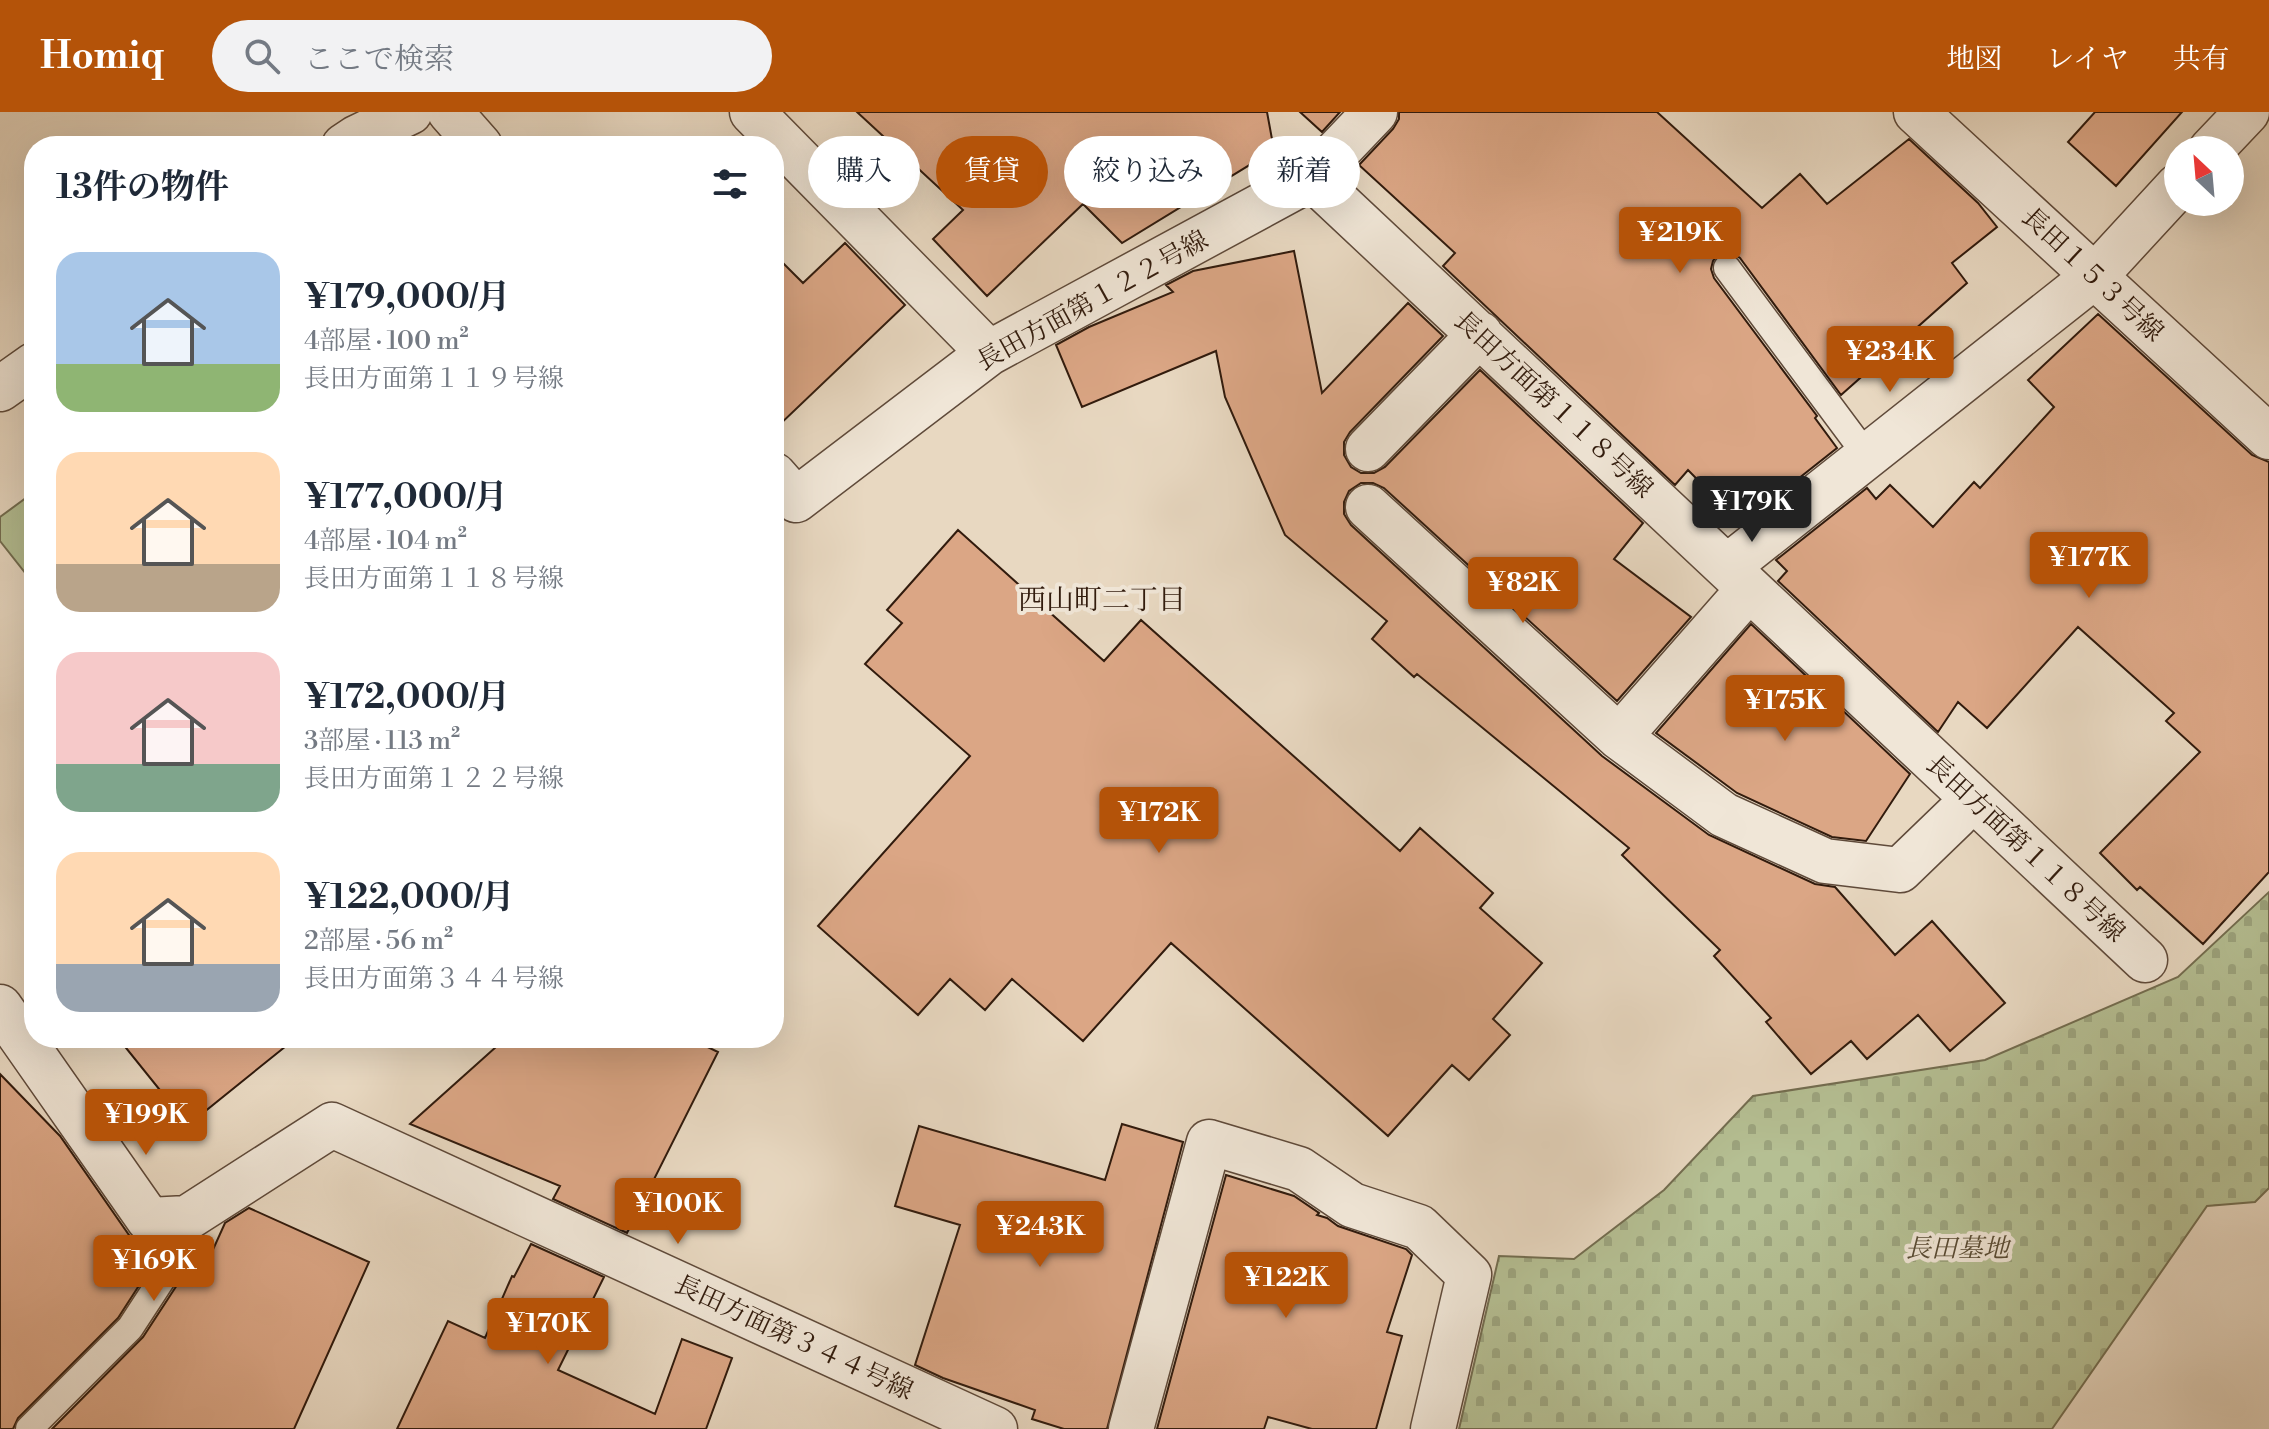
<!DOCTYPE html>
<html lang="ja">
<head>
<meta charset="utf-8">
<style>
  :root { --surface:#fff; --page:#f2f2f3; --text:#1f2937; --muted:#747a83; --accent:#b45309 }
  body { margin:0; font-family:"Libre Bodoni","Noto Serif JP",serif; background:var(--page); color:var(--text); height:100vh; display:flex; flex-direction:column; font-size:30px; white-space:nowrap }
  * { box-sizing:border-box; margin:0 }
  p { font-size:26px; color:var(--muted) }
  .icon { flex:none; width:44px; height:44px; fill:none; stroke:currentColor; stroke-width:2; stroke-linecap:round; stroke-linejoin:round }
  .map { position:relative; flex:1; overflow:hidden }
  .details { position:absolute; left:24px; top:24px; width:760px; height:912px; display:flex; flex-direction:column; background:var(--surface); border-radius:32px; box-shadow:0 8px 32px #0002 }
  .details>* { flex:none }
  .hud { position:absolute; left:808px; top:24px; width:760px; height:72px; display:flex; gap:16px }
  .needle { width:52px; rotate:334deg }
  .controls { position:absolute; left:2164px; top:24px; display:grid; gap:16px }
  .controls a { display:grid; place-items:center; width:80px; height:80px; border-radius:50%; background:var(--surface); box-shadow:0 8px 32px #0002; font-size:40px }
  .price { position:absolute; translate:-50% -68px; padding:0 18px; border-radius:8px; background:var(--accent); color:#fff; font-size:26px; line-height:52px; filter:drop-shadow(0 2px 4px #0008) }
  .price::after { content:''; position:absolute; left:50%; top:48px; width:24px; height:18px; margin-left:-12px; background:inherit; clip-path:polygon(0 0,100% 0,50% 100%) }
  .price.on { background:#222; color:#fff }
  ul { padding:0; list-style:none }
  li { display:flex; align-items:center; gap:24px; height:200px; padding:0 32px }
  li span { display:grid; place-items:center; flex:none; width:224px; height:160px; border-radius:24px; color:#555 }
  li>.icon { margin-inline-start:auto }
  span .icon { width:96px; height:96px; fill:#fffc; stroke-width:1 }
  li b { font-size:34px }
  h2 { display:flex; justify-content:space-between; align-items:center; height:96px; padding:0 32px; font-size:34px }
  .tag { padding:0 28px; border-radius:36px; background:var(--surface); box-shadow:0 8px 32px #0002; font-size:28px; line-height:72px }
  .tag.on { background:var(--accent); color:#fff }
  header { display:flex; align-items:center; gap:48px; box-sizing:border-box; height:112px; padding:0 40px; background:var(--accent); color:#fff }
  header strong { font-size:38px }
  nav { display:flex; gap:44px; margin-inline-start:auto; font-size:28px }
  .search { width:560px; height:72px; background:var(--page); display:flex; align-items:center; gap:20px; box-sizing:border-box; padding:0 28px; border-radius:44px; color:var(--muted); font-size:30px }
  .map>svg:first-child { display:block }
  .green { fill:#b5bf93; stroke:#736d50; stroke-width:2 }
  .cemetery { fill:url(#cemetery-stones); stroke:#736d50; stroke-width:2 }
  .building { fill:#dba685; stroke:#311b0d; stroke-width:2 }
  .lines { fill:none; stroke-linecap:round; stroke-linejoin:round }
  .service-casing { stroke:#5f4a3a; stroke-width:29 }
  .minor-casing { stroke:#5f4a3a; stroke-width:47 }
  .service { stroke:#f0e6d7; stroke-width:26 }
  .minor { stroke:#f0e6d7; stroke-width:44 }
  .labels { text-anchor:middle; stroke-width:8; stroke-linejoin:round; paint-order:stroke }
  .street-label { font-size:26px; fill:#311b0d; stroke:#f0e6d7 }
  .park-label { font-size:26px; font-style:italic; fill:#594c35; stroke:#f0e6d7 }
  .neighbourhood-label { font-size:28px; fill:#311b0d; stroke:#f0e6d7 }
</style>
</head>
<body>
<header>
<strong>Homiq</strong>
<div class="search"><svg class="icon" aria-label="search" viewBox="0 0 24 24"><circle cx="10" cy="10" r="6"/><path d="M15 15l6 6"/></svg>ここで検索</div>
<nav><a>地図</a><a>レイヤ</a><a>共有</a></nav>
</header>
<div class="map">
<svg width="2269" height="1317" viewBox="0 0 2269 1317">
  <defs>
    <pattern id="cemetery-stones" width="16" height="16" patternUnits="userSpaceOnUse" patternTransform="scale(2)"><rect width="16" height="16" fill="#b5bf93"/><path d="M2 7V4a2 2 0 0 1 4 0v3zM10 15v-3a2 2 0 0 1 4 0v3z" fill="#9ca47e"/></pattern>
  </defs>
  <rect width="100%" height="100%" fill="#e8d8c1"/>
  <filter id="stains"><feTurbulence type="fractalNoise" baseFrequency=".0025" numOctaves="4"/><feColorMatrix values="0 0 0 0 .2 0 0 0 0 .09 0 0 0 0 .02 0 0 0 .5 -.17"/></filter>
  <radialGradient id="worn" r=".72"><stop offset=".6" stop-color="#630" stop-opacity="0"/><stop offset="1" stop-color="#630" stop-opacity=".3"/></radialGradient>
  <path class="green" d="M34,380V472L0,429V405Z"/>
  <path class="cemetery" d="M2269,780V1076L2255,1090L2207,1094L2052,1317H1459L1499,1144L1574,1147L1664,1078L1753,984L1985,948L2178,865Z"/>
  <path class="building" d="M857,0H1267L1274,38L1122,131L1083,92L987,184L933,127L963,98Z
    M1300,0H1340L1322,20Z
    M1399,0H1657L1762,96L1800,62L1827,92L1909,27L1978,91L1997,115L1952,151L1967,171L1841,283L1740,146L1734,142L1726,140L1717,144L1713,149L1711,157L1714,166L1817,304L1815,306L1837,336L1741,412L1688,358L1675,373L1443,154L1455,141L1359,53L1393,17L1399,7Z
    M2095,0H2182L2116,74L2068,30Z
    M845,131L905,193L774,318V142L803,171Z
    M1294,139L1322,281L1408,191L1443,224L1350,320L1344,330V343L1351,355L1361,361H1374L1385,355L1480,258L1643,411L1614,447L1691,505L1617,589L1384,376L1373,371H1361L1349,379L1344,390V402L1351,413L1602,644L1709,723L1815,772L1835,775L1895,843L1932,809L2005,891L1950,939L1918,903L1867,947L1851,929L1811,962L1766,910L1771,906L1714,844L1720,838L1622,743L1629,736L1417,562L1414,565L1372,527L1387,509L1285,423L1225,285L1216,239L1082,295L1056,233L1089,215L1173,180L1166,173L1193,159Z
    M2098,202L2252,343L2269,350V760L2203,832L2140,775L2137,778L2100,741L2200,640L2166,609L2174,601L2078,515L1987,616L1958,590L1938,620L1778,469L1787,459L1776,448L1867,376L1876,387L1890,373L1933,415L1974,370L1980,376L2054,295L2028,268Z
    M958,418L1104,549L1141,508L1400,739L1420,716L1493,781L1480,796L1542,851L1493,907L1510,923L1469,968L1452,953L1388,1024L1171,831L1083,929L1012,867L985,898L950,867L918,903L818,814L970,644L865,552L902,511L887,498Z
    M1751,512L1910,662L1866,729L1832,725L1737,681L1656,621Z
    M118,926H296L188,1013Z
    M506,926H689L718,940L627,1121L553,1087L560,1074L410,1012Z
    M0,962L60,1024L129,1123L139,1131L157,1133L197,1173L225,1111L249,1096L369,1150L294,1317H52L143,1225L177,1173L180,1166L178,1156L172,1150L164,1148L156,1150L151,1155L118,1206L18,1306L13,1317H0Z
    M1122,1012L1183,1030L1107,1317H1064L1032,1307L1035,1298L943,1266L915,1253L960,1113L895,1094L919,1014L1105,1068Z
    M1226,1063L1294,1084L1319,1101L1317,1103L1327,1106L1338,1114L1406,1137L1412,1143L1387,1220L1402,1224L1376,1317H1312L1268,1305L1264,1317H1157Z
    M531,1132L604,1165L558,1258L655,1302L682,1227L732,1246L706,1317H397L448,1209L485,1226L512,1164L514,1165Z"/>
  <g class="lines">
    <g class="service-casing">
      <path id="service" d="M1727,156L1867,344
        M29,1317L130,1216L164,1164"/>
    </g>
    <g class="minor-casing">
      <path id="minor" d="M450,0L480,34
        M752,0L989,241
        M1916,0L2269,325
        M344,34L356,26L410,0
        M2211,38L2247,0
        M1312,66L2145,848
        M0,277L34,253
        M1368,337L1480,222
        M774,363L796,388L989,241L1312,66L1375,0
        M1368,395L1619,625L1724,703L1825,749L1900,758L1956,704
        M1727,455L2096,163L2178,74
        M1619,625L1734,494
        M0,895L149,1108L187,1106L332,1013L995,1317
        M1131,1317L1209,1030L1299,1057L1352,1093L1419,1115L1469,1163L1433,1317"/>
    </g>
    <use href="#service" class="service"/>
    <use href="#minor" class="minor"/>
  </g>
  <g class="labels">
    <g class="street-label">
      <text transform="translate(2093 162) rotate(43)" y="9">長田１５３号線</text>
      <text transform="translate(1092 188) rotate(-29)" y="9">長田方面第１２２号線</text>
      <text transform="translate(1554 292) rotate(43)" y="9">長田方面第１１８号線</text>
      <text transform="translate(2026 736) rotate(43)" y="9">長田方面第１１８号線</text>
      <text transform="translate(794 1225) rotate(25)" y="9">長田方面第３４４号線</text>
    </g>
    <g class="park-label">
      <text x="1957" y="1145">長田墓地</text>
    </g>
    <g class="neighbourhood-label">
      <text x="1102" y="497">西山町二丁目</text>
    </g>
  </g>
  <rect width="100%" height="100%" filter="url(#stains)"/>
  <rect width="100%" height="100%" fill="url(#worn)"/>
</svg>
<div class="controls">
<a><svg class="needle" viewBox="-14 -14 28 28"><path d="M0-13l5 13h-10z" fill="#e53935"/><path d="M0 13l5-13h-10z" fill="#747a83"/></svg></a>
</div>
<b class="price" style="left:1680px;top:163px">¥219K</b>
<b class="price" style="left:1890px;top:282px">¥234K</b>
<b class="price on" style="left:1752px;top:432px">¥179K</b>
<b class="price" style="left:2089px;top:488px">¥177K</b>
<b class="price" style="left:1523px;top:513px">¥82K</b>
<b class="price" style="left:1785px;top:631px">¥175K</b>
<b class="price" style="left:1159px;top:743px">¥172K</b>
<b class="price" style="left:146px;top:1045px">¥199K</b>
<b class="price" style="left:678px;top:1134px">¥100K</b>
<b class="price" style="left:1040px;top:1157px">¥243K</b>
<b class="price" style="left:154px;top:1191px">¥169K</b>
<b class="price" style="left:1286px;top:1208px">¥122K</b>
<b class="price" style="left:548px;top:1254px">¥170K</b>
<div class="hud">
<a class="tag">購入</a>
<a class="tag on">賃貸</a>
<a class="tag">絞り込み</a>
<a class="tag">新着</a>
</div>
<section class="details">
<h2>13件の物件<svg class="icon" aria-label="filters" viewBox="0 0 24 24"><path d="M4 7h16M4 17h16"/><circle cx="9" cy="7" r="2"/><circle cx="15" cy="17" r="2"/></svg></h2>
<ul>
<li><span style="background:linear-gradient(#a9c7e8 70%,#8fb573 0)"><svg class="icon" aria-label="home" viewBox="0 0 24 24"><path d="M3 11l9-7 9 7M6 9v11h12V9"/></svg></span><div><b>¥179,000/月</b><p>4部屋 · 100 m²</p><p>長田方面第１１９号線</p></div></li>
<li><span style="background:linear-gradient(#ffd9b3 70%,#b9a48a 0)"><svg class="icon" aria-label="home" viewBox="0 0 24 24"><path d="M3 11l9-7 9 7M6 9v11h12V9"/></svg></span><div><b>¥177,000/月</b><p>4部屋 · 104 m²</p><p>長田方面第１１８号線</p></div></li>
<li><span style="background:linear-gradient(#f6c9c9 70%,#7fa58c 0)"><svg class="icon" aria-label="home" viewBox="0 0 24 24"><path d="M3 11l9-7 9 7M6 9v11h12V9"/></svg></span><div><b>¥172,000/月</b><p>3部屋 · 113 m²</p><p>長田方面第１２２号線</p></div></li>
<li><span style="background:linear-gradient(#ffd9b3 70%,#9aa5b1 0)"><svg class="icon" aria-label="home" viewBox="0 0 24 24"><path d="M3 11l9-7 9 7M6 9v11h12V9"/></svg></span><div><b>¥122,000/月</b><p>2部屋 · 56 m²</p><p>長田方面第３４４号線</p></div></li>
</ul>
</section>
</div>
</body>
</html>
